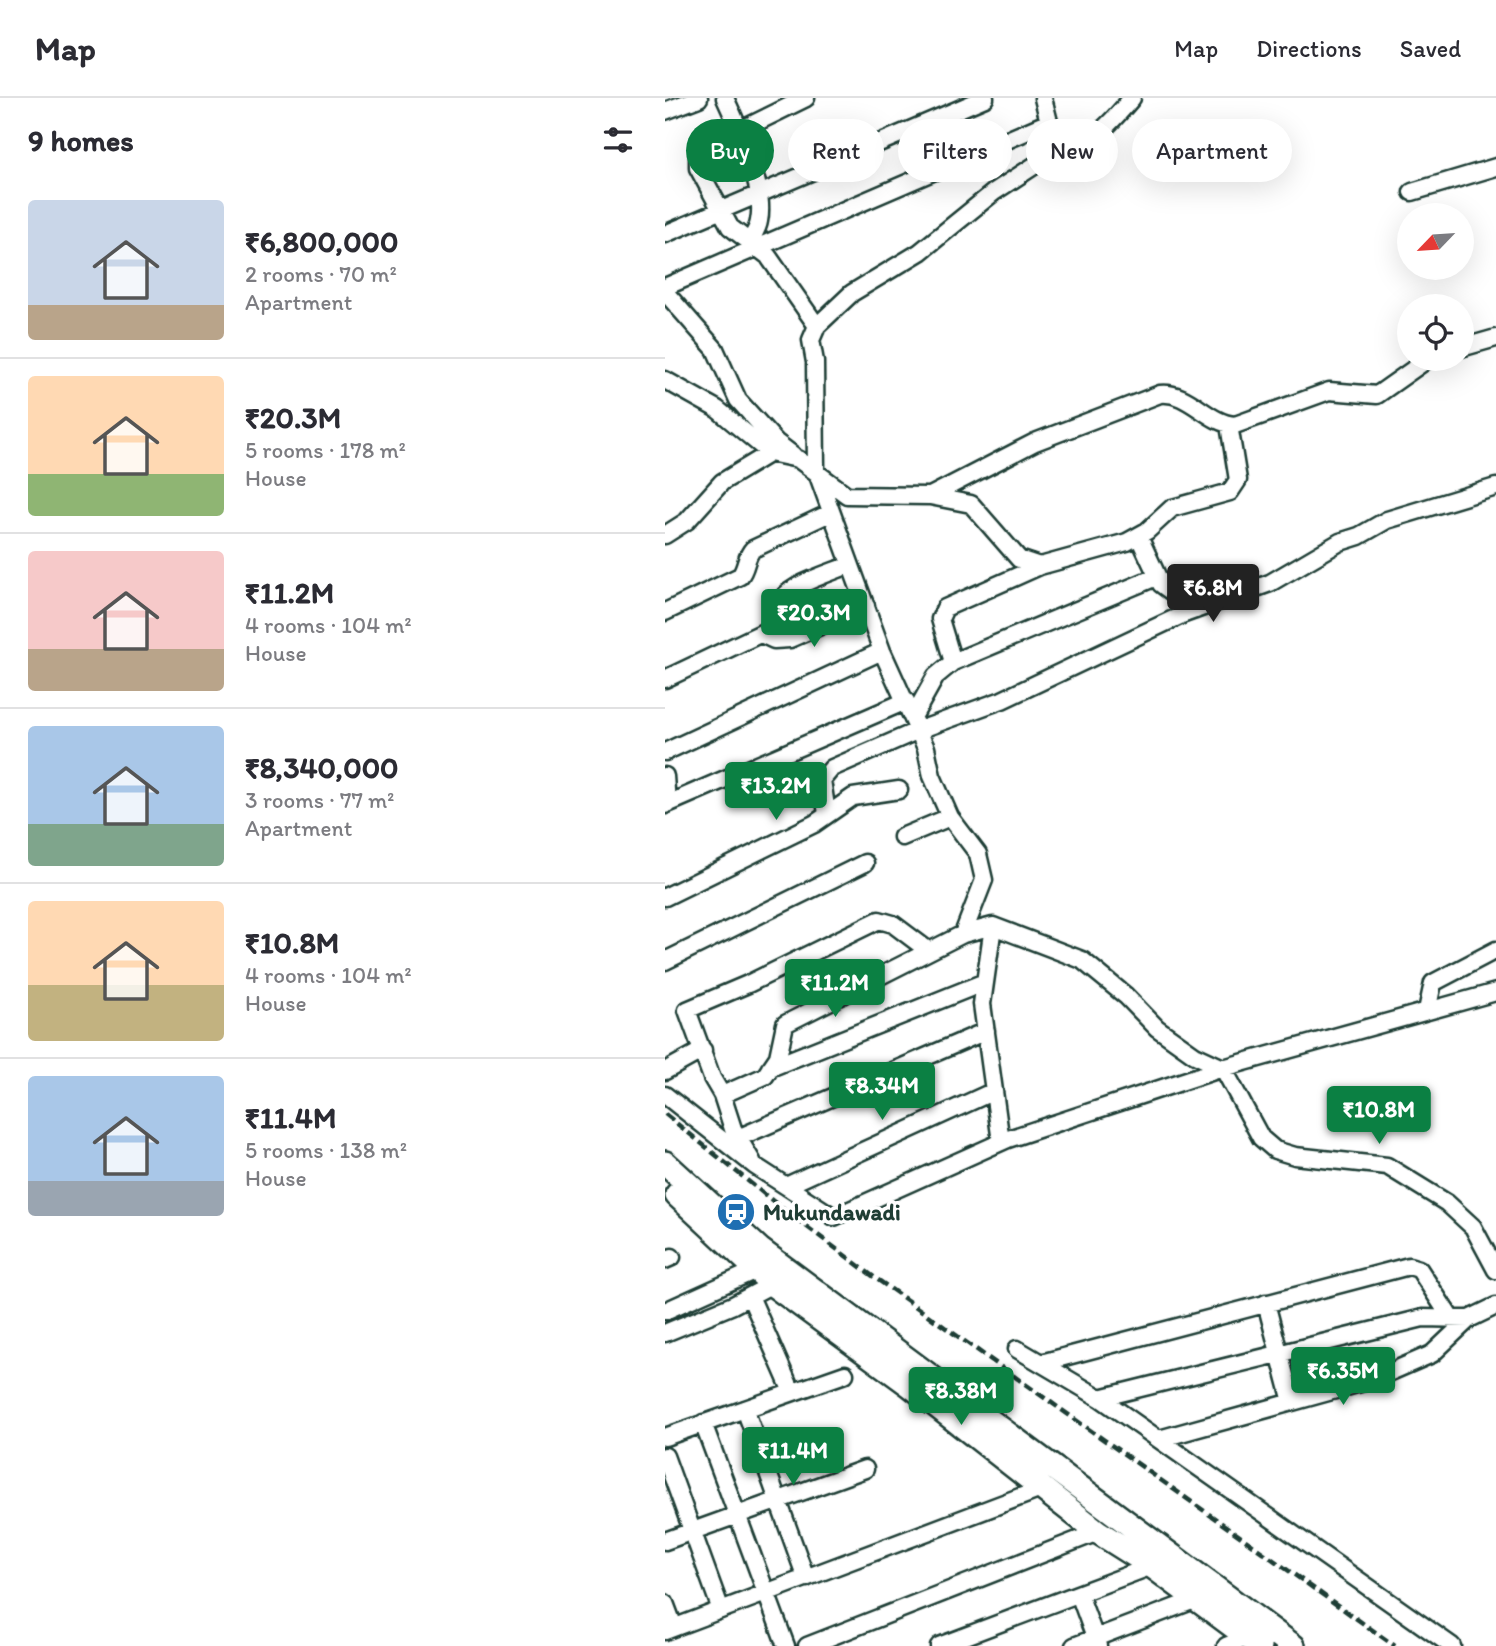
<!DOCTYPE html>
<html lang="en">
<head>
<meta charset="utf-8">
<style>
  :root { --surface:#fff; --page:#f2f2f3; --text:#2b2b33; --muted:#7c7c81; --line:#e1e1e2; --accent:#0b8043 }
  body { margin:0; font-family:Itim,sans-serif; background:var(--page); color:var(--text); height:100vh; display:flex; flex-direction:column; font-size:26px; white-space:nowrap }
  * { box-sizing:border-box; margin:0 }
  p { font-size:23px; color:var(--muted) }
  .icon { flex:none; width:38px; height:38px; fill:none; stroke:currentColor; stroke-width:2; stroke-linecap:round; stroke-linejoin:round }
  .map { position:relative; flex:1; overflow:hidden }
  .panel { display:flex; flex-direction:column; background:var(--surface); width:665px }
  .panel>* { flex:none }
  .top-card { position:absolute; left:21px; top:21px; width:665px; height:63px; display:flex; gap:14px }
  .needle { width:46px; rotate:245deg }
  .controls { position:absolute; left:732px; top:105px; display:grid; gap:14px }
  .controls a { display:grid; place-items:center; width:77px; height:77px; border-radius:50%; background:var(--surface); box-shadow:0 7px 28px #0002; font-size:35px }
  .price { position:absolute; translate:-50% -60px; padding:0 16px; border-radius:7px; background:var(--accent); color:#fff; font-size:23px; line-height:46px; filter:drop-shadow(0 2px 4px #0008) }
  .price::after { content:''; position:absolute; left:50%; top:42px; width:21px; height:16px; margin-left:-10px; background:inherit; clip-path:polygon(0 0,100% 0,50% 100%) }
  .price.current { background:#222; color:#fff }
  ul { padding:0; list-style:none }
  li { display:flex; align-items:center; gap:21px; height:175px; padding:0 28px }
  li+li { border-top:2px solid var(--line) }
  li span { display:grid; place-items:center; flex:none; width:196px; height:140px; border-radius:7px; color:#555 }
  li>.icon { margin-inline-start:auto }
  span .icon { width:84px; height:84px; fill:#fffc; stroke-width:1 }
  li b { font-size:30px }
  h2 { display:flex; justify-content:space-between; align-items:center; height:84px; padding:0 28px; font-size:30px }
  .pill { padding:0 24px; border-radius:32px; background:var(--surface); box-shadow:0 7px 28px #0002; font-size:24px; line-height:63px }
  .pill.current { background:var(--accent); color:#fff }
  header { display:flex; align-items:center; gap:42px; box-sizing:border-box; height:98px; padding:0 35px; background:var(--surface); border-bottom:2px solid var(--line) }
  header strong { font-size:33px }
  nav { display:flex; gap:38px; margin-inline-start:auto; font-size:24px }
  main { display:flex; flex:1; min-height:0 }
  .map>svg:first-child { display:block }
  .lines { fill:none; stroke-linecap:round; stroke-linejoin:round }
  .street-casing { stroke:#1f3d34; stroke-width:21 }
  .secondary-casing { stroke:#1f3d34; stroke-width:28 }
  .street { stroke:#fff; stroke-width:16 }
  .secondary { stroke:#fff; stroke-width:23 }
  .rail { stroke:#1f3d34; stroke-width:4.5; stroke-dasharray:10 5; stroke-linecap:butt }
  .labels { text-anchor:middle; stroke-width:7; stroke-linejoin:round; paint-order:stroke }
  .poi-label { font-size:23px; font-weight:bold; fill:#1f3d34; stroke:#fff; text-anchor:start }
</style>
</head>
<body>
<header>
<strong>Map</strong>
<nav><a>Map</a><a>Directions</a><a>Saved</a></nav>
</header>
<main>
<section class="panel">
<h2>9 homes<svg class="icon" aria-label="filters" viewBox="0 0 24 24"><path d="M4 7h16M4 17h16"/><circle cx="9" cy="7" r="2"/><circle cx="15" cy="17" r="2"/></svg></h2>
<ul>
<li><span style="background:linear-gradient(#c9d6e8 75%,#b9a48a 0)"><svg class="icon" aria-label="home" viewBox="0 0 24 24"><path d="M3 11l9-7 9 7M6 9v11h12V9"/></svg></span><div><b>₹6,800,000</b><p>2 rooms · 70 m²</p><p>Apartment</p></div></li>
<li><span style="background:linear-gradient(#ffd9b3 70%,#8fb573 0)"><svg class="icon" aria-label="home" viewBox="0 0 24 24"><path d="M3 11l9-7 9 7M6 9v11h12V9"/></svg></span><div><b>₹20.3M</b><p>5 rooms · 178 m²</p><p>House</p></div></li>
<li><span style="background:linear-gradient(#f6c9c9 70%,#b9a48a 0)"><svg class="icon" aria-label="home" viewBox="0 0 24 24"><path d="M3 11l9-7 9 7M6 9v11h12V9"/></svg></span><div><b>₹11.2M</b><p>4 rooms · 104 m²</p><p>House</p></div></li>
<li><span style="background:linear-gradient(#a9c7e8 70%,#7fa58c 0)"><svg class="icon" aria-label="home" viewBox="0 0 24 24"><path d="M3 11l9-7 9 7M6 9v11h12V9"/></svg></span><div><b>₹8,340,000</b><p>3 rooms · 77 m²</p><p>Apartment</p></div></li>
<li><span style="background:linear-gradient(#ffd9b3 60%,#c2b280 0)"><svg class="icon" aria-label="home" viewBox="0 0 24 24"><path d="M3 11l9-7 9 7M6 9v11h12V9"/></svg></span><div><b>₹10.8M</b><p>4 rooms · 104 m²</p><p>House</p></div></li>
<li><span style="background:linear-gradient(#a9c7e8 75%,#9aa5b1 0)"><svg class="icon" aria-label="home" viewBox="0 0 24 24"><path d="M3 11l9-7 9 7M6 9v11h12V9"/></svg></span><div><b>₹11.4M</b><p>5 rooms · 138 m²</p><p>House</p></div></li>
</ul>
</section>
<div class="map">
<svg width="831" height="1548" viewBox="0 0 831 1548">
  <rect width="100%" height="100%" fill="#fff"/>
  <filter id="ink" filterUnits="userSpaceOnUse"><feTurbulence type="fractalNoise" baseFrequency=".0143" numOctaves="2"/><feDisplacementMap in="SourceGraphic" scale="14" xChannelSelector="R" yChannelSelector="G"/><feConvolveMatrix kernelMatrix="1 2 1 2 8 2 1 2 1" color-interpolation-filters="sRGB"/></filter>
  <g filter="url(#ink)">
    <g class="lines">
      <g class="street-casing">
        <path id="street" d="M60,0C74,30 101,90 94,123C93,131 88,137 85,143
          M141,0L37,51L33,56V70L65,129L103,158L152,228
          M378,0L384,24
          M0,13L34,0
          M747,94L831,69
          M0,136L320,0
          M0,189L384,24L399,54C434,39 443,28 467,0
          M0,194L50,251L73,302L111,344L128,357
          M796,250L831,240
          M0,282L52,311L105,355L133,361L182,397L265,398L306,406L354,461L375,468L462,444L482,433L507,410L565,394L573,382L564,327
          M265,398L370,344L495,296C524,293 542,325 570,327L664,293L712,297L763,261
          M0,437L22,423L57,384L105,355
          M474,439L496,486L531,512
          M0,514L75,478C82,470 80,459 88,451L165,415
          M96,536L109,542L125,541L201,508
          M288,564L275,521L280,510L375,468
          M0,581L105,531C114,522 112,511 118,500C127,486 168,474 184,467
          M248,619L271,578L288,564L491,479
          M0,654L217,553
          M0,678L2,706
          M0,707L241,603
          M162,716L157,682L167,670L254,632L337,602L519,516L605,485L675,444L694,438L722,422L831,389
          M237,739L285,719
          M0,799L149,726L188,699L234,692
          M328,828L317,906L336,1044
          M298,836L319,782L313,756L285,719L267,678L261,650L217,553L151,372L150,264L146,242L152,228L187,195L255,154L329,94L378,62L399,54
          M0,863L200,765
          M762,913L768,885L831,852
          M105,970L320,884
          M0,973L38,952
          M0,997L90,1068L169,1119L343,1041L558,970L596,1040L610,1052L630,1058L722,1068L782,1105L808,1129L831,1172
          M57,997L100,978L113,959L120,926L298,836L328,828L417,862L461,898L492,930L530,957L558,970L831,894
          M75,1039L321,933
          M87,1063L68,1031L57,997L47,980L22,912L83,886L214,822L228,826L264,853
          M121,1088L329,993
          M0,1162L7,1159
          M85,1198L127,1294
          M601,1205L627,1304
          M0,1213L100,1168
          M0,1235L68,1207L115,1182
          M352,1251L435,1300L787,1548
          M376,1265L744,1168L754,1171L785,1219
          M435,1300L758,1220L804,1221
          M80,1311L141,1480
          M38,1325L121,1548
          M0,1339L180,1276
          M494,1341L707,1282L767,1256L804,1221L831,1208
          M0,1358L56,1512
          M0,1443L200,1371
          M414,1496L433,1548
          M0,1505L9,1529
          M0,1533L376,1391
          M142,1548L433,1434
          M274,1548L487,1468
          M409,1548L532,1501
          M561,1548L584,1539"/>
      </g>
      <g class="secondary-casing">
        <path id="secondary" d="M0,1065L95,1152L628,1548
          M12,1097L107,1186L245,1287L433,1434L487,1468L595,1548"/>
      </g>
      <use href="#street" class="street"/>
      <use href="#secondary" class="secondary"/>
      <path class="rail" d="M0,1016L114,1108L209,1179L730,1548"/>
    </g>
  </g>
  <defs>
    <g id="station-disc" transform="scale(2.0125)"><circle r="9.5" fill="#1f6fb2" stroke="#fff"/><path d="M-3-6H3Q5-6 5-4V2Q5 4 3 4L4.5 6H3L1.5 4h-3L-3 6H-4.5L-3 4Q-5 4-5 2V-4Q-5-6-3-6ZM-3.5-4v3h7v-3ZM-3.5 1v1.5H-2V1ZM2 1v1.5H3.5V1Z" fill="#fff"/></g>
  </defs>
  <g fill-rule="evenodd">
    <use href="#station-disc" x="71" y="1114"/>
  </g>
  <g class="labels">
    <g class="poi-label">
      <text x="98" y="1122">Mukundawadi</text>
    </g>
  </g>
</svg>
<div class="controls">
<a><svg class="needle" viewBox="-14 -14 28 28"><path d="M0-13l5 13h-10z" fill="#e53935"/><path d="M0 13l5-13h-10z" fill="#7c7c81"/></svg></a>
<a><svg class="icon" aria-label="locate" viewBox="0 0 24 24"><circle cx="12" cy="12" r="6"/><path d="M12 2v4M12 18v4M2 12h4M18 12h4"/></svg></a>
</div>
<b class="price current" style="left:548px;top:526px">₹6.8M</b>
<b class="price" style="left:149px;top:551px">₹20.3M</b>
<b class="price" style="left:111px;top:724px">₹13.2M</b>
<b class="price" style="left:170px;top:921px">₹11.2M</b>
<b class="price" style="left:217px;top:1024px">₹8.34M</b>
<b class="price" style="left:714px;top:1048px">₹10.8M</b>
<b class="price" style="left:678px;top:1309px">₹6.35M</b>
<b class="price" style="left:296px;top:1329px">₹8.38M</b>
<b class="price" style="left:128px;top:1389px">₹11.4M</b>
<div class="top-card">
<a class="pill current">Buy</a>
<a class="pill">Rent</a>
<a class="pill">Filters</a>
<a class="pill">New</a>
<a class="pill">Apartment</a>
</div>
</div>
</main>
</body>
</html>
